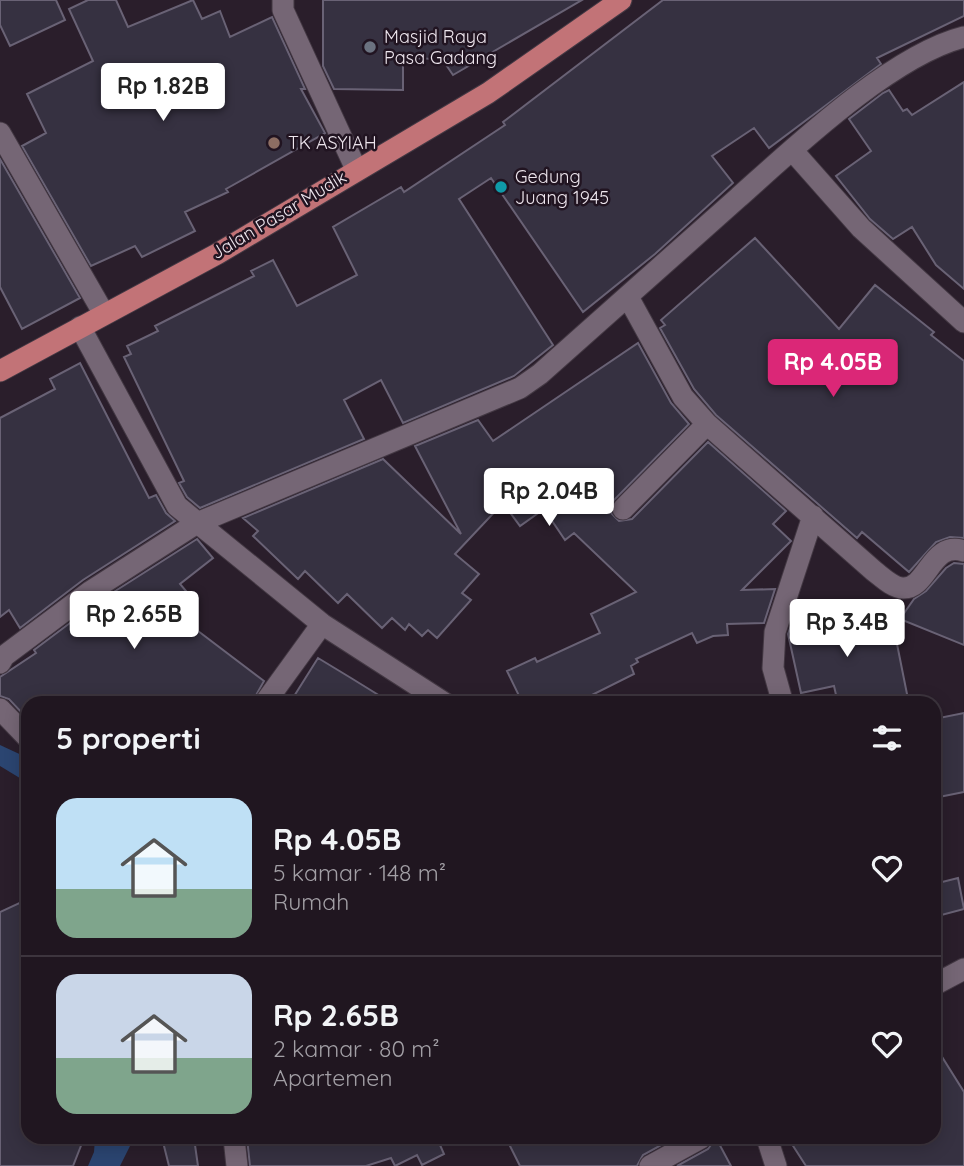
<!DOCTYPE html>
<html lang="id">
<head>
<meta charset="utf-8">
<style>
  :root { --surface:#201620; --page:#2d232d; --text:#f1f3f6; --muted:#a29fa5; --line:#3d353e; --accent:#db2777 }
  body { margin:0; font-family:Quicksand,sans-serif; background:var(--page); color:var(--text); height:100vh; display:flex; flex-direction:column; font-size:26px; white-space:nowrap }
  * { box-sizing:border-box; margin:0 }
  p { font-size:23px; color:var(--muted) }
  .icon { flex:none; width:38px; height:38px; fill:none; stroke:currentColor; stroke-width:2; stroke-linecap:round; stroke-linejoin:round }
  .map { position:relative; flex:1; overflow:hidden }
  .sheet { position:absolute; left:21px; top:696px; width:920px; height:448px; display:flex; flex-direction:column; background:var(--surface); border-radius:21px; box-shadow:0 4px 18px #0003,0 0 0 2px var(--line) }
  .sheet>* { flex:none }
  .price { position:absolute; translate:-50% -60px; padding:0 16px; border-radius:7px; background:#fff; color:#222; font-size:23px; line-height:46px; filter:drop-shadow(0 2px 4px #0008) }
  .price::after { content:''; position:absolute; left:50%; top:42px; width:21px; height:16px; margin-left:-10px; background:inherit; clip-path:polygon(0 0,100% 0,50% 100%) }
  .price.on { background:var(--accent); color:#fff }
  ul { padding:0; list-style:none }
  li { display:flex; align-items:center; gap:21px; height:175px; padding:0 35px }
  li+li { border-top:2px solid var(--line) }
  li span { display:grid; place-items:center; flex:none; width:196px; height:140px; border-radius:21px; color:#555 }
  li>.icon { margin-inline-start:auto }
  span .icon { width:84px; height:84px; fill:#fffc; stroke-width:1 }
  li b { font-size:30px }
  h2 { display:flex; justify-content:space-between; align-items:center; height:84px; padding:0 35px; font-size:30px }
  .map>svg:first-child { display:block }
  .water { fill:#2b4571 }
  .building { fill:#363141; stroke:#696275; stroke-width:2 }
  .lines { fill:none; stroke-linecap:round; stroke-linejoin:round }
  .minor-casing { stroke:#433843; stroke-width:23 }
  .major-casing { stroke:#433843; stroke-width:23 }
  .minor { stroke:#756675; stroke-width:21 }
  .major { stroke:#c27377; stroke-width:21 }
  .worship-dot { fill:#6b7280; stroke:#211421; stroke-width:2.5 }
  .education-dot { fill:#8d6e63; stroke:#211421; stroke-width:2.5 }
  .culture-dot { fill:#0f9aa8; stroke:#211421; stroke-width:2.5 }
  .labels { text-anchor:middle; stroke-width:5; stroke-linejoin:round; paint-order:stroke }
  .poi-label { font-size:18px; fill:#ede5ed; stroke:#211421; text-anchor:start }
  .street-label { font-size:18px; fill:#ede5ed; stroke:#211421 }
</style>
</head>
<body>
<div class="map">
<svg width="964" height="1166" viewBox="0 0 964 1166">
  <rect width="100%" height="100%" fill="#2a1e2b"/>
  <path class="water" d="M0,745L28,758V783L0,766Z
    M95,1138H134L120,1166H88L94,1152Z"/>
  <path class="building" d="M0,0H56L65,20L10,46L0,25Z
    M88,0H116L128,27L193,0L202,19L220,11L230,37L272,17L305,89H301L325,133L226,189L228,192L185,212L195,231L142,257L135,246L91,266L22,146L46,133L27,94L93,61L69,9Z
    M323,0H582L453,75L442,59L403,58V90L334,89L323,66Z
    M663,0H964V16L877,58L881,64L769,148L754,128L712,156L733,183L655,254L583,312L491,178L459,199L553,345L514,376L403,423L381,380L344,400L364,439L200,508L187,497L179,483L184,481L124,357L131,354L127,346L158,331L155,326L254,276L251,271L273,260L297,306L357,275L333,227L401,187L404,192L505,125L503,122Z
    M964,82V289L936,265L912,227L893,239L870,219L836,176L871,151L849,119L883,93L889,90L903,111L907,109L912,115Z
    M0,159L80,298L22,329L0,287Z
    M755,238L839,329L875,285L934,332L931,335L964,361V538L950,537L936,542L909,572L862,532L857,538L716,415L694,389L660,328L665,325L661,320Z
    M638,343L671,403L689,424L614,500L611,513L619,521L632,519L708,442L786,511L773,524L791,541L742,590L775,589L764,623L727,624L728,635L713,636L697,643L692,633L636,659L638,662L631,666L634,674L574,704H523L507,671L535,658L537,662L600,633L591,614L636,592L574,533L565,540L544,509L520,526L503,503L455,554L479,574L462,593L471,600L437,638L428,630L422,636L409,624L405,630L392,618L382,628L347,594L338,603L305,571L298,579L253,536L258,531L243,518L383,459L461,534L415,446L478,420L493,441Z
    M80,363L149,498L156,495L166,513L175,521L83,580L20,628L9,610L0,617V418L55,389L50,379Z
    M197,539L213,558L180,584L191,597L173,612L264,681L251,704H28V711L23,714L9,699L0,696V677L36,653L34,650L98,602Z
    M954,563L964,564V645L900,619L914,599L926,591L946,568Z
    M838,605L845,634L893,624L909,704H838L834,686L801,693L788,634L795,614Z
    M318,658L351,678L393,704H281L286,697L291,701Z
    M964,713V792L934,798V719Z
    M958,878L964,909L934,917V884Z
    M28,899V1138H84L73,1166H0V912Z
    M934,1044L964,1092V1166H806L788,1138H934Z
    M162,1138H194L198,1166H169Z
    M247,1138H456L440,1145L444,1154L422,1165L417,1155L395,1166L391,1158L366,1166H250Z
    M506,1138H663L665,1143L643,1155L637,1166H520Z
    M716,1138L731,1166H677L708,1149Z"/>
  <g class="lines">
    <g class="minor-casing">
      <path id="minor" d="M283,0V10L356,169
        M0,133L104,314
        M792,150L861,228L964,322
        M628,297L683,397L707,424L874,571C882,577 893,588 903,588C928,589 931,540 964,551
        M80,327L177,506L322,624L446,704
        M623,509L707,424
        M0,663L4,656L91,591L197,523L520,388L540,374C607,315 673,256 739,197C795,147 892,55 964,37
        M264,704L322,624
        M783,704L773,668L775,632L813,516
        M0,709L28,738
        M934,985L964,969
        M234,1138L237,1166
        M767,1138L776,1166
        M650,1166L701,1138"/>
    </g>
    <g class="major-casing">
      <path id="major" d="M0,371L217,254L488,93L621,0"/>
    </g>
    <use href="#minor" class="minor"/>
    <use href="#major" class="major"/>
  </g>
  <circle class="worship-dot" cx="370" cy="47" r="7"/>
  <circle class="education-dot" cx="274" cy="143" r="7"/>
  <circle class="culture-dot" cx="501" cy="187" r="7"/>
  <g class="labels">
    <g class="poi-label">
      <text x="384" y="43">Masjid Raya<tspan x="384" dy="21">Pasa Gadang</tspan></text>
      <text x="288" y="149">TK ASYIAH</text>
      <text x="515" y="183">Gedung<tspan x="515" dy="21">Juang 1945</tspan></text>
    </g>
    <g class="street-label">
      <text transform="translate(279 215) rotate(-31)" y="6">Jalan Pasar Mudik</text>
    </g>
  </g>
</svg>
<b class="price" style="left:163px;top:123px">Rp 1.82B</b>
<b class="price on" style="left:833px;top:399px">Rp 4.05B</b>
<b class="price" style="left:549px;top:528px">Rp 2.04B</b>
<b class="price" style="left:134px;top:651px">Rp 2.65B</b>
<b class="price" style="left:847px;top:659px">Rp 3.4B</b>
<section class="sheet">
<h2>5 properti<svg class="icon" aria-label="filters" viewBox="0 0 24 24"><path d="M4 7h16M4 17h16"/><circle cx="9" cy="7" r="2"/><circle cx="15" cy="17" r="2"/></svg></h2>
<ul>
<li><span style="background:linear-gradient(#bfe0f5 65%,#7fa58c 0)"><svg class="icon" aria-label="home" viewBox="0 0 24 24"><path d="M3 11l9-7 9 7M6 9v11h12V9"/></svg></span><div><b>Rp 4.05B</b><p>5 kamar · 148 m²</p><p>Rumah</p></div><svg class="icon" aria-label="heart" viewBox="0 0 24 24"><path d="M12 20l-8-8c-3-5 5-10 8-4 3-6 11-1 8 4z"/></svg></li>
<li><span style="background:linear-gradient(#c9d6e8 60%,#7fa58c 0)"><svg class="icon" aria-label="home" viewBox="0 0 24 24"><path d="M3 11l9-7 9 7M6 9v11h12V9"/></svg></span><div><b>Rp 2.65B</b><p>2 kamar · 80 m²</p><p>Apartemen</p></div><svg class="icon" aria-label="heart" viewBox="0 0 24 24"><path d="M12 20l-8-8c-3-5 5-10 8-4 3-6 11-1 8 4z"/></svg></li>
</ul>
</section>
</div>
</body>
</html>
